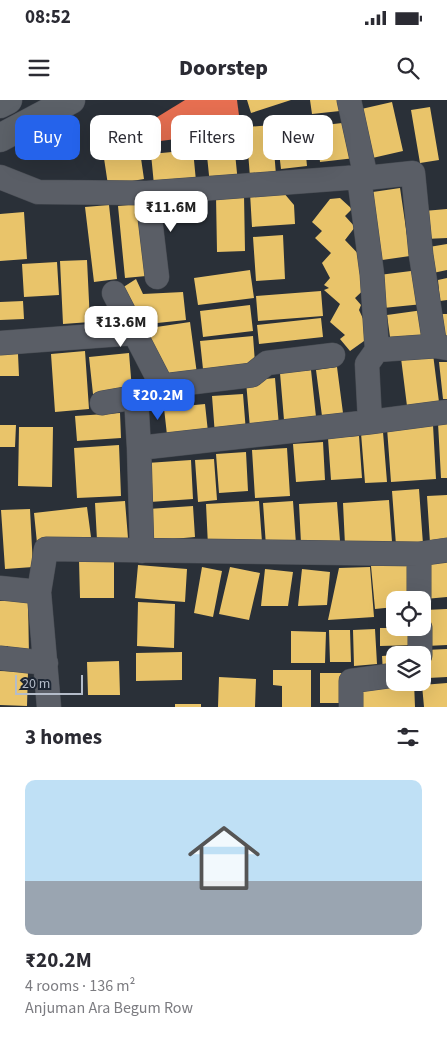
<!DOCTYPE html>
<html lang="en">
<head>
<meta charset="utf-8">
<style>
  :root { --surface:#fff; --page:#f2f2f3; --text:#2b2b33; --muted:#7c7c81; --line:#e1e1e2; --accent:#2563eb }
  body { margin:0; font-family:"Source Sans 3",sans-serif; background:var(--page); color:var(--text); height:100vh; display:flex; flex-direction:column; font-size:19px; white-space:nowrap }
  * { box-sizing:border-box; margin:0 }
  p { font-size:16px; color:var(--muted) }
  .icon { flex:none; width:28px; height:28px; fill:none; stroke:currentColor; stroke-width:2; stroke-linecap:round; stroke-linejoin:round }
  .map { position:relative; height:607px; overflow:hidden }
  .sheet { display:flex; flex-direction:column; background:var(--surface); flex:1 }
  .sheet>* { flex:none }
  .banner { position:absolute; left:15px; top:15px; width:418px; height:45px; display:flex; gap:10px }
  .buttons { position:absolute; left:386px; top:491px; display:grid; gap:10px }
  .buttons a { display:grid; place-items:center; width:45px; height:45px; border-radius:10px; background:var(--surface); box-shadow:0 5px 20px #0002; font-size:25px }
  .scale { position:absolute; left:15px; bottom:12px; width:68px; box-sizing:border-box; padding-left:5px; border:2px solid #b4bcc9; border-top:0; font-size:14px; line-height:18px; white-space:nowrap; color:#b4bcc9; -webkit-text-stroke:4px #1d2633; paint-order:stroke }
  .price { position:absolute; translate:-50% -42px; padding:0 11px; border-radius:10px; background:#fff; color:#222; font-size:16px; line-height:32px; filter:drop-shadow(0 1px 2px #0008) }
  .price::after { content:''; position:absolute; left:50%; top:30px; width:15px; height:11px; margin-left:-8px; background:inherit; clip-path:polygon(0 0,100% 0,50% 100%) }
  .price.on { background:var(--accent); color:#fff }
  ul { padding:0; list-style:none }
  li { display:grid; align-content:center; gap:10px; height:265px; padding:0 25px }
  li+li { border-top:1px solid var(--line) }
  li span { display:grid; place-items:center; height:155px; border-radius:10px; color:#555 }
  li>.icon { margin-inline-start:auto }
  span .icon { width:90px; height:90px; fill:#fffc; stroke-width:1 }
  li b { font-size:21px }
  h2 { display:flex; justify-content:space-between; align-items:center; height:60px; padding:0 25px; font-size:21px }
  .pill { padding:0 18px; border-radius:10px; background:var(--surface); box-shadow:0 5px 20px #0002; font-size:18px; line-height:45px }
  .pill.on { background:var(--accent); color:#fff }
  .status { display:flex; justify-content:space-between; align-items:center; height:35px; padding:0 25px; background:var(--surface); direction:ltr }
  .status svg { height:14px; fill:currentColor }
  header { display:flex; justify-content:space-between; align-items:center; height:65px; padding:0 25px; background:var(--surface); font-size:22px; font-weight:800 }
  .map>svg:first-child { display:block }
  .homes { fill:#e9c46a }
  .shops { fill:#e76f51 }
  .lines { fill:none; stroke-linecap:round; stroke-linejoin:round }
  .minor-casing { stroke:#484c53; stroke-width:25 }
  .major-casing { stroke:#484c55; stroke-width:29 }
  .minor { stroke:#5a5e66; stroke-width:24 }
  .major { stroke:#5c6168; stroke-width:28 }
</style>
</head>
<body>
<div class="status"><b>08:52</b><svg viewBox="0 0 49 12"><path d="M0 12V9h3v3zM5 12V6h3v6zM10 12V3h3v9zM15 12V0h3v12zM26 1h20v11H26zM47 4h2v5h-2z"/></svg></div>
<header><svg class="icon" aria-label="menu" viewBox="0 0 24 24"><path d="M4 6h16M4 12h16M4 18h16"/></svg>Doorstep<svg class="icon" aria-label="search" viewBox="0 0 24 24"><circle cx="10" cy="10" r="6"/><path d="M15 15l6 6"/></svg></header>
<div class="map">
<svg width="447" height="607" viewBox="0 0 447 607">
  <rect width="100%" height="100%" fill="#2a3038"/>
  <path class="homes" d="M247,0H291L251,13Z
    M310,0H339L340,11L312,14Z
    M392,2L403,51L368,59L357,10Z
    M430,7L439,60L420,63L411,10Z
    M302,15L307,66L281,69L275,18Z
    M351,22L355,58L320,62L316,26Z
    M136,24L144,79L108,85L102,45Z
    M272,25L276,75L250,77L246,27Z
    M234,43L238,83L210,85L206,46Z
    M193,50L196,81L154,85L151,54Z
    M400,88L410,156L375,161L366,93Z
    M283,92L294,105L295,124L252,127L250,93Z
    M244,95L245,151L217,152L216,96Z
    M340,98L352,109L345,116L355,127L345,140L365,161L370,184L355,198L361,205L359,210L371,236L350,251L340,239L345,235L330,222L340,204L324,190L329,188L324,185L330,178L322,163L331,153L315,138L322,131L312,122L330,99Z
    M139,104L146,176L125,178L118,106Z
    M109,105L117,179L94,182L85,107Z
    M447,109V138L425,139L424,111Z
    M24,112L27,159L0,161V114Z
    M283,135L285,179L256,181L253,137Z
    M447,144V170L433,173L429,147Z
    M87,160L90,222L63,224L60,161Z
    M57,162L59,195L24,197L22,164Z
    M250,170L254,198L198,205L194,178Z
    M419,170L423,204L383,208L379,175Z
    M447,178V200L440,201L438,180Z
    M136,179L143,194L183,192L186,220L138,225L122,188Z
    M321,191L323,216L258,221L256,196Z
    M23,201L24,219L0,220V202Z
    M250,205L253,231L203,237L200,211Z
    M423,210L426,239L391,244L387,215Z
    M441,214H447V238H442Z
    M321,218L323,237L259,244L257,225Z
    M190,222L197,274L168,276L143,229Z
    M253,236L255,263L203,269L200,241Z
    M85,251L89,309L55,312L51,254Z
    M129,253L132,290L93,294L89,257Z
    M0,254H18L19,276H0Z
    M433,254L439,302L407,306L401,258Z
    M439,262H447V299H443Z
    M337,267L343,313L322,316L316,270Z
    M311,270L316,317L284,320L280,273Z
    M275,278L279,326L250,328L246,281Z
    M243,294L246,332L215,335L212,296Z
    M205,304L208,332L167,335L164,308Z
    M120,313L121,338L77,341L75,316Z
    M447,322V378H441L438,323Z
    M0,325H16L15,347H0Z
    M433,325L436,379L391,382L387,328Z
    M19,327H53L52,387L18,386Z
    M383,332L387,382L365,383L361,333Z
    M359,336L362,378L331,380L328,338Z
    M323,342L325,380L296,382L293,344Z
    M119,345L121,396L77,398L74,348Z
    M287,348L290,396L255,398L252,350Z
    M246,352L248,391L219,393L216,354Z
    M214,359L217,400L198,402L195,360Z
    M191,360L193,399L150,402L147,363Z
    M419,389L423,444L396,445L392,391Z
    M447,395V442L430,443L427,396Z
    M389,400L392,442L345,445L343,403Z
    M125,401L128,438L97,440L95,403Z
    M259,401L262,442L208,446L206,404Z
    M293,401L296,444L266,446L263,403Z
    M337,402L340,441L301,443L299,404Z
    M193,406L195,437L150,441L148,409Z
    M87,407L91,437L37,443L34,413Z
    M30,409L33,467L5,469L1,410Z
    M114,459V498H80L79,460Z
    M412,462L416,500H395V507L375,509L371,466Z
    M447,462V497L425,499L422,464Z
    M138,465L187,469L185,502L135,498Z
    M202,467L222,471L213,517L194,513Z
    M230,467L260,473L249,520L219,514Z
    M370,467L374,517L328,520L339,468Z
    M265,469L293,472L288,506H261Z
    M302,469L330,472L327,505L298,506Z
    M28,500L29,556L8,557V546H0V501Z
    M138,502L175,504L174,548L137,546Z
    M447,509V545L426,546L425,510Z
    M380,528H416L417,545L380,546Z
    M375,529L377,564L354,566L353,530Z
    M329,530H350L351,562H330Z
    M291,531L326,532L325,563H291Z
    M447,549V577L428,578L426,550Z
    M182,552V580L136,581V553Z
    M395,555V571L383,572L382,556Z
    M119,561L120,595H88L87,562Z
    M273,570H311V607H282V586L273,585Z
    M0,571L28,572L27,606L0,605Z
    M320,573H348V603H320Z
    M219,577L256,579L255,607H218Z
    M395,582H414L415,607H356L355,584Z
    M447,583V607H424L422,585Z
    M175,604H201V607H175Z"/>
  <path class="shops" d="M185,0H237L241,31L144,43L141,27Z"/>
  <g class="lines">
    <g class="minor-casing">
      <path id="minor" d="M349,0L366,78
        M0,77L38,92L147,93L359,77L366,78L413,73L421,155L435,246L447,248
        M359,77L372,174L377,250L367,264L370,322
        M147,93L157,177
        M114,193L162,286
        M0,243L135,233
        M377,250L435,246
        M136,297L139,348
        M102,303L136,297L162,286L252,275L267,263L333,255
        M142,451L139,348L370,322L447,312
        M419,454V500
        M0,488L39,492
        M420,528V555
        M0,558L46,563
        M49,607L39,492L46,449L419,454L447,450
        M351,607V581L395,575"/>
    </g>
    <g class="major-casing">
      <path id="major" d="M0,4L8,0
        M0,38L71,0"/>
    </g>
    <use href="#minor" class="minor"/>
    <use href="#major" class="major"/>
  </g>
</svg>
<div class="buttons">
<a><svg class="icon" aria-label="locate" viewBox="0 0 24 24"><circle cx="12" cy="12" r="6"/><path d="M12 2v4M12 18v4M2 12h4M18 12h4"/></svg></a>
<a><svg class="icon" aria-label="layers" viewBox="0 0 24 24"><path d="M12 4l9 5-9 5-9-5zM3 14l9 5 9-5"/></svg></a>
</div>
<div class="scale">20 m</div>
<b class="price" style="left:171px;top:133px">₹11.6M</b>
<b class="price" style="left:121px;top:248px">₹13.6M</b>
<b class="price on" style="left:158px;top:321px">₹20.2M</b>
<div class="banner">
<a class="pill on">Buy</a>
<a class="pill">Rent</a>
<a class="pill">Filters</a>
<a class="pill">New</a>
</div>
</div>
<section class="sheet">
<h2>3 homes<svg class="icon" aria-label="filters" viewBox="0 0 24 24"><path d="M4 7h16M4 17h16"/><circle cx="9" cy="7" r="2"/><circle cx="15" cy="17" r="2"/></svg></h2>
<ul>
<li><span style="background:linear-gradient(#bfe0f5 65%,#9aa5b1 0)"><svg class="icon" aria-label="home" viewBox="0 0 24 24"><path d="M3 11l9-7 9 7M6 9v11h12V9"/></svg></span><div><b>₹20.2M</b><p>4 rooms · 136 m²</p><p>Anjuman Ara Begum Row</p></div></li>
</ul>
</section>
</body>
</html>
